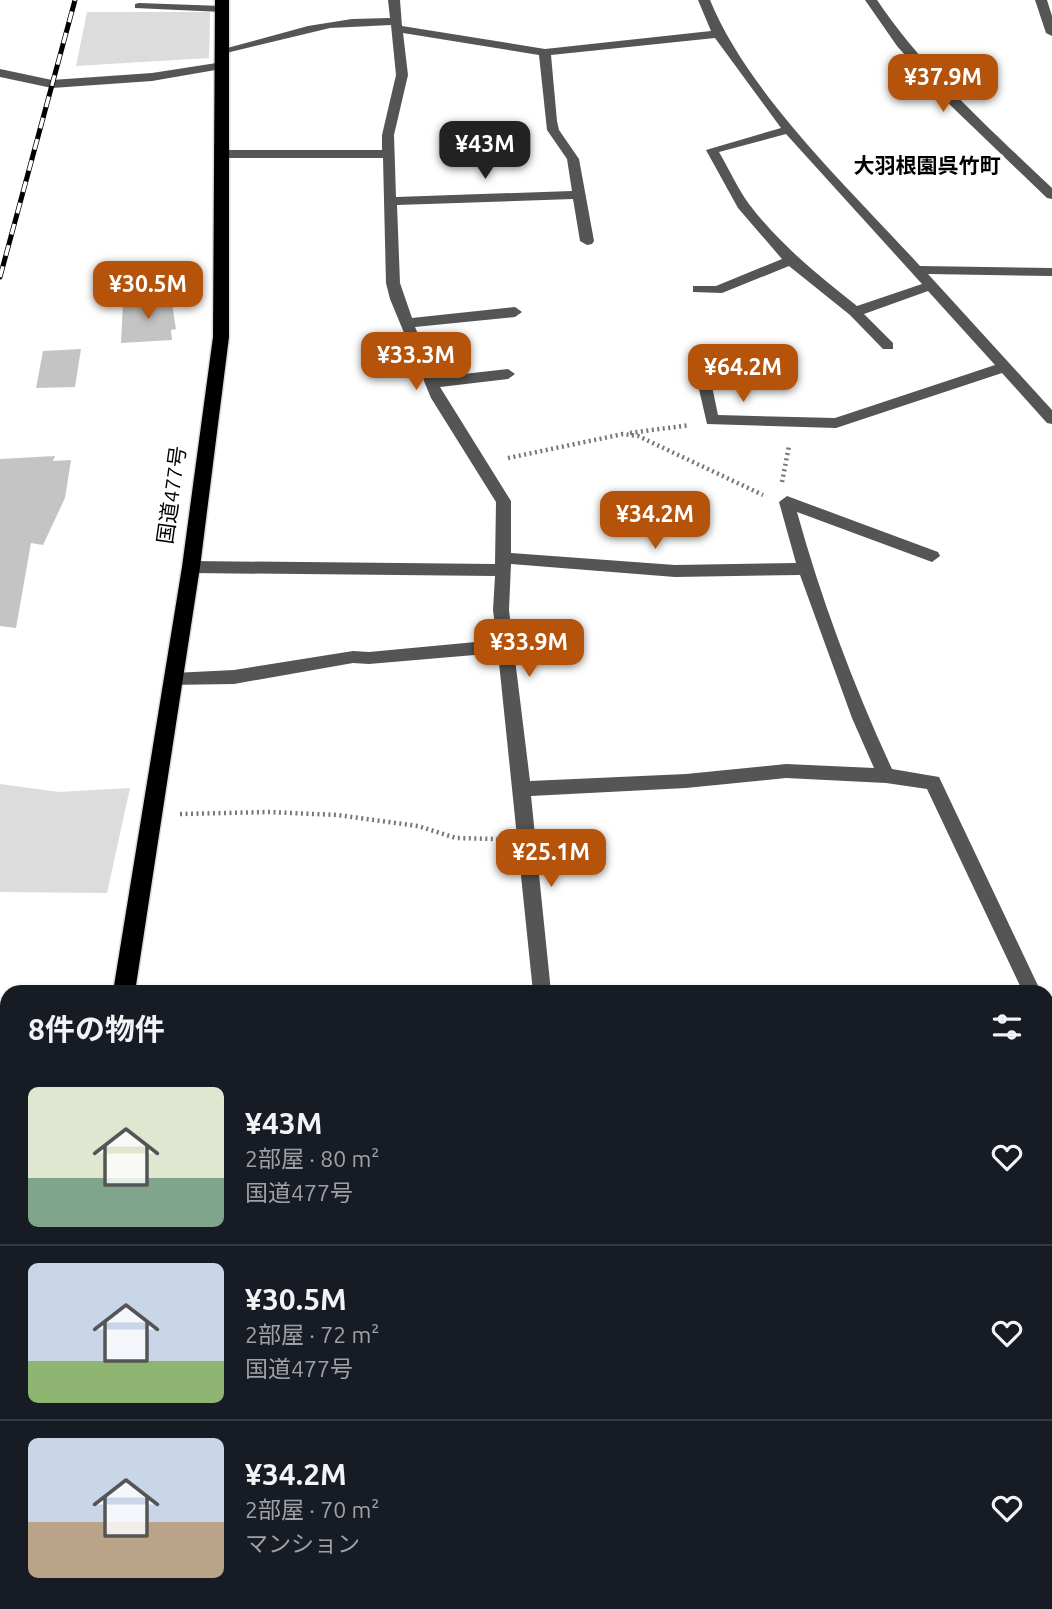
<!DOCTYPE html>
<html lang="ja">
<head>
<meta charset="utf-8">
<style>
  :root { --surface:#171b24; --page:#242831; --text:#f1f3f6; --muted:#9ea1a6; --line:#363941; --accent:#b45309 }
  body { margin:0; font-family:Ubuntu,"Noto Sans JP",sans-serif; background:var(--page); color:var(--text); height:100vh; display:flex; flex-direction:column; font-size:26px; white-space:nowrap }
  * { box-sizing:border-box; margin:0 }
  p { font-size:23px; color:var(--muted) }
  .icon { flex:none; width:38px; height:38px; fill:none; stroke:currentColor; stroke-width:2; stroke-linecap:round; stroke-linejoin:round }
  .map { position:relative; flex:1; overflow:hidden }
  .side { position:absolute; left:0px; top:985px; width:1054px; height:625px; display:flex; flex-direction:column; background:var(--surface); border-radius:21px 21px 0 0; box-shadow:0 2px 5px #0004 }
  .side>* { flex:none }
  .price { position:absolute; translate:-50% -60px; padding:0 16px; border-radius:14px; background:var(--accent); color:#fff; font-size:23px; line-height:46px; filter:drop-shadow(0 2px 4px #0008) }
  .price::after { content:''; position:absolute; left:50%; top:42px; width:21px; height:16px; margin-left:-10px; background:inherit; clip-path:polygon(0 0,100% 0,50% 100%) }
  .price.on { background:#222; color:#fff }
  ul { padding:0; list-style:none }
  li { display:flex; align-items:center; gap:21px; height:175px; padding:0 28px }
  li+li { border-top:2px solid var(--line) }
  li span { display:grid; place-items:center; flex:none; width:196px; height:140px; border-radius:10px; color:#555 }
  li>.icon { margin-inline-start:auto }
  span .icon { width:84px; height:84px; fill:#fffc; stroke-width:1 }
  li b { font-size:30px }
  h2 { display:flex; justify-content:space-between; align-items:center; height:84px; padding:0 28px; font-size:30px }
  .map>svg:first-child { display:block }
  .green { fill:#dcdcdc }
  .building { fill:#c4c4c4 }
  .lines { fill:none; stroke-linecap:round; stroke-linejoin:round }
  .highway-casing { stroke:#dbdbdb; stroke-width:3 }
  .path { stroke:#777; stroke-width:4.5; stroke-dasharray:2 3.5; stroke-linecap:butt }
  .minor { fill:#555; fill-rule:evenodd }
  .highway { fill:#000; fill-rule:evenodd }
  .rail-casing { stroke:#000; stroke-width:5 }
  .rail { stroke:#fff; stroke-width:3.5; stroke-dasharray:11; stroke-linecap:butt }
  .labels { text-anchor:middle; stroke-width:7; stroke-linejoin:round; paint-order:stroke }
  .far-quarter-label { font-size:21px; font-weight:bold; fill:#000; stroke:#fff }
  .street-label { font-size:21px; fill:#000; stroke:#fff }
</style>
</head>
<body>
<div class="map">
<svg width="1052" height="1609" viewBox="0 0 1052 1609">
  <rect width="100%" height="100%" fill="#fff"/>
  <path class="green" d="M87,12H210L209,58L76,66Z
    M0,784L59,792L130,788L107,893L0,892Z"/>
  <path class="building" d="M171,298L176,329L171,330L172,340L121,343L123,303Z
    M81,349L75,387L36,388L43,351Z
    M55,456L53,461L71,460L65,498L43,545L31,543L16,628L0,626V459Z"/>
  <g class="lines">
    <g class="highway-casing">
      <path id="highway" d="M215,0H229V337L200,567L135,992H113L182,567L213,337Z
        M12,1603H40L39,1609H11Z"/>
    </g>
    <path class="path" d="M630,433L690,425
      M508,458L623,434L638,436L763,495
      M782,482L789,446
      M180,814L270,812L337,815L418,826L456,838L497,839"/>
    <path class="minor" d="M388,0H400L402,26L545,49L711,31L698,0H710C749,95 850,189 920,266L1052,268V276L928,274L1052,410V424L1047,423L1002,373L836,428L707,424L695,372L702,367L709,372L718,415L835,418L995,365L928,291L864,314L893,343V349H883L850,315L789,266L722,293L693,292V286H716L782,259L738,208L706,150L781,128L715,38L551,55L557,121L559,130L579,159L594,241L592,244L587,245L580,241L573,199L397,205L400,283L412,318L515,307L522,312L515,317L415,327L437,377L508,369L515,374L508,379L440,387L511,501V553L675,565L796,563L779,502L787,496L938,552L940,556L932,562L797,512C821,599 854,687 892,769L939,777L1041,992H1023L927,789L886,783L786,778L686,788L531,796L551,992H533L498,653L369,664L353,663L234,684L167,685L165,680L167,675L173,673L234,670L353,651L369,652L497,640L493,610L495,576L191,573L183,567L191,561L495,564L496,502L431,398L390,299L386,283L383,158H223L217,154L223,150H382V135L396,75L391,25L330,28L222,54L216,51L308,26L352,19L390,18ZM403,33L539,55L547,130L567,159L572,191L396,197L394,135L408,75ZM786,134L922,284L857,306C818,275 780,245 749,204C738,189 729,169 719,152ZM511,564L675,577L800,575L852,718L874,768L786,764L686,774L530,781L509,610Z
      M865,0H877C926,72 989,128 1052,188V199L1047,198L947,102L897,46Z
      M1035,0H1047L1052,16V36L1046,33Z
      M139,3L222,6L228,9L222,12L135,8V4Z
      M223,62L227,64V68L152,81L52,88L0,77V69L52,80L152,73Z
      M1046,1014L1052,1016V1043L1046,1041Z
      M7,1341V1379L0,1382V1344Z
      M447,1603H472L469,1609H444Z
      M640,1603H664L666,1609H642Z"/>
    <use href="#highway" class="highway"/>
    <g class="rail-casing">
      <path id="rail" d="M0,277L75,0"/>
    </g>
    <use href="#rail" class="rail"/>
  </g>
  <g class="labels">
    <g class="far-quarter-label">
      <text x="927" y="173">大羽根園呉竹町</text>
    </g>
    <g class="street-label">
      <text transform="translate(172 495) rotate(-82)" y="7">国道477号</text>
    </g>
  </g>
</svg>
<b class="price" style="left:943px;top:114px">¥37.9M</b>
<b class="price on" style="left:485px;top:181px">¥43M</b>
<b class="price" style="left:148px;top:321px">¥30.5M</b>
<b class="price" style="left:416px;top:392px">¥33.3M</b>
<b class="price" style="left:743px;top:404px">¥64.2M</b>
<b class="price" style="left:655px;top:551px">¥34.2M</b>
<b class="price" style="left:529px;top:679px">¥33.9M</b>
<b class="price" style="left:551px;top:889px">¥25.1M</b>
<section class="side">
<h2>8件の物件<svg class="icon" aria-label="filters" viewBox="0 0 24 24"><path d="M4 7h16M4 17h16"/><circle cx="9" cy="7" r="2"/><circle cx="15" cy="17" r="2"/></svg></h2>
<ul>
<li><span style="background:linear-gradient(#dfe7d0 65%,#7fa58c 0)"><svg class="icon" aria-label="home" viewBox="0 0 24 24"><path d="M3 11l9-7 9 7M6 9v11h12V9"/></svg></span><div><b>¥43M</b><p>2部屋 · 80 m²</p><p>国道477号</p></div><svg class="icon" aria-label="heart" viewBox="0 0 24 24"><path d="M12 20l-8-8c-3-5 5-10 8-4 3-6 11-1 8 4z"/></svg></li>
<li><span style="background:linear-gradient(#c9d6e8 70%,#8fb573 0)"><svg class="icon" aria-label="home" viewBox="0 0 24 24"><path d="M3 11l9-7 9 7M6 9v11h12V9"/></svg></span><div><b>¥30.5M</b><p>2部屋 · 72 m²</p><p>国道477号</p></div><svg class="icon" aria-label="heart" viewBox="0 0 24 24"><path d="M12 20l-8-8c-3-5 5-10 8-4 3-6 11-1 8 4z"/></svg></li>
<li><span style="background:linear-gradient(#c9d6e8 60%,#b9a48a 0)"><svg class="icon" aria-label="home" viewBox="0 0 24 24"><path d="M3 11l9-7 9 7M6 9v11h12V9"/></svg></span><div><b>¥34.2M</b><p>2部屋 · 70 m²</p><p>マンション</p></div><svg class="icon" aria-label="heart" viewBox="0 0 24 24"><path d="M12 20l-8-8c-3-5 5-10 8-4 3-6 11-1 8 4z"/></svg></li>
</ul>
</section>
</div>
</body>
</html>
